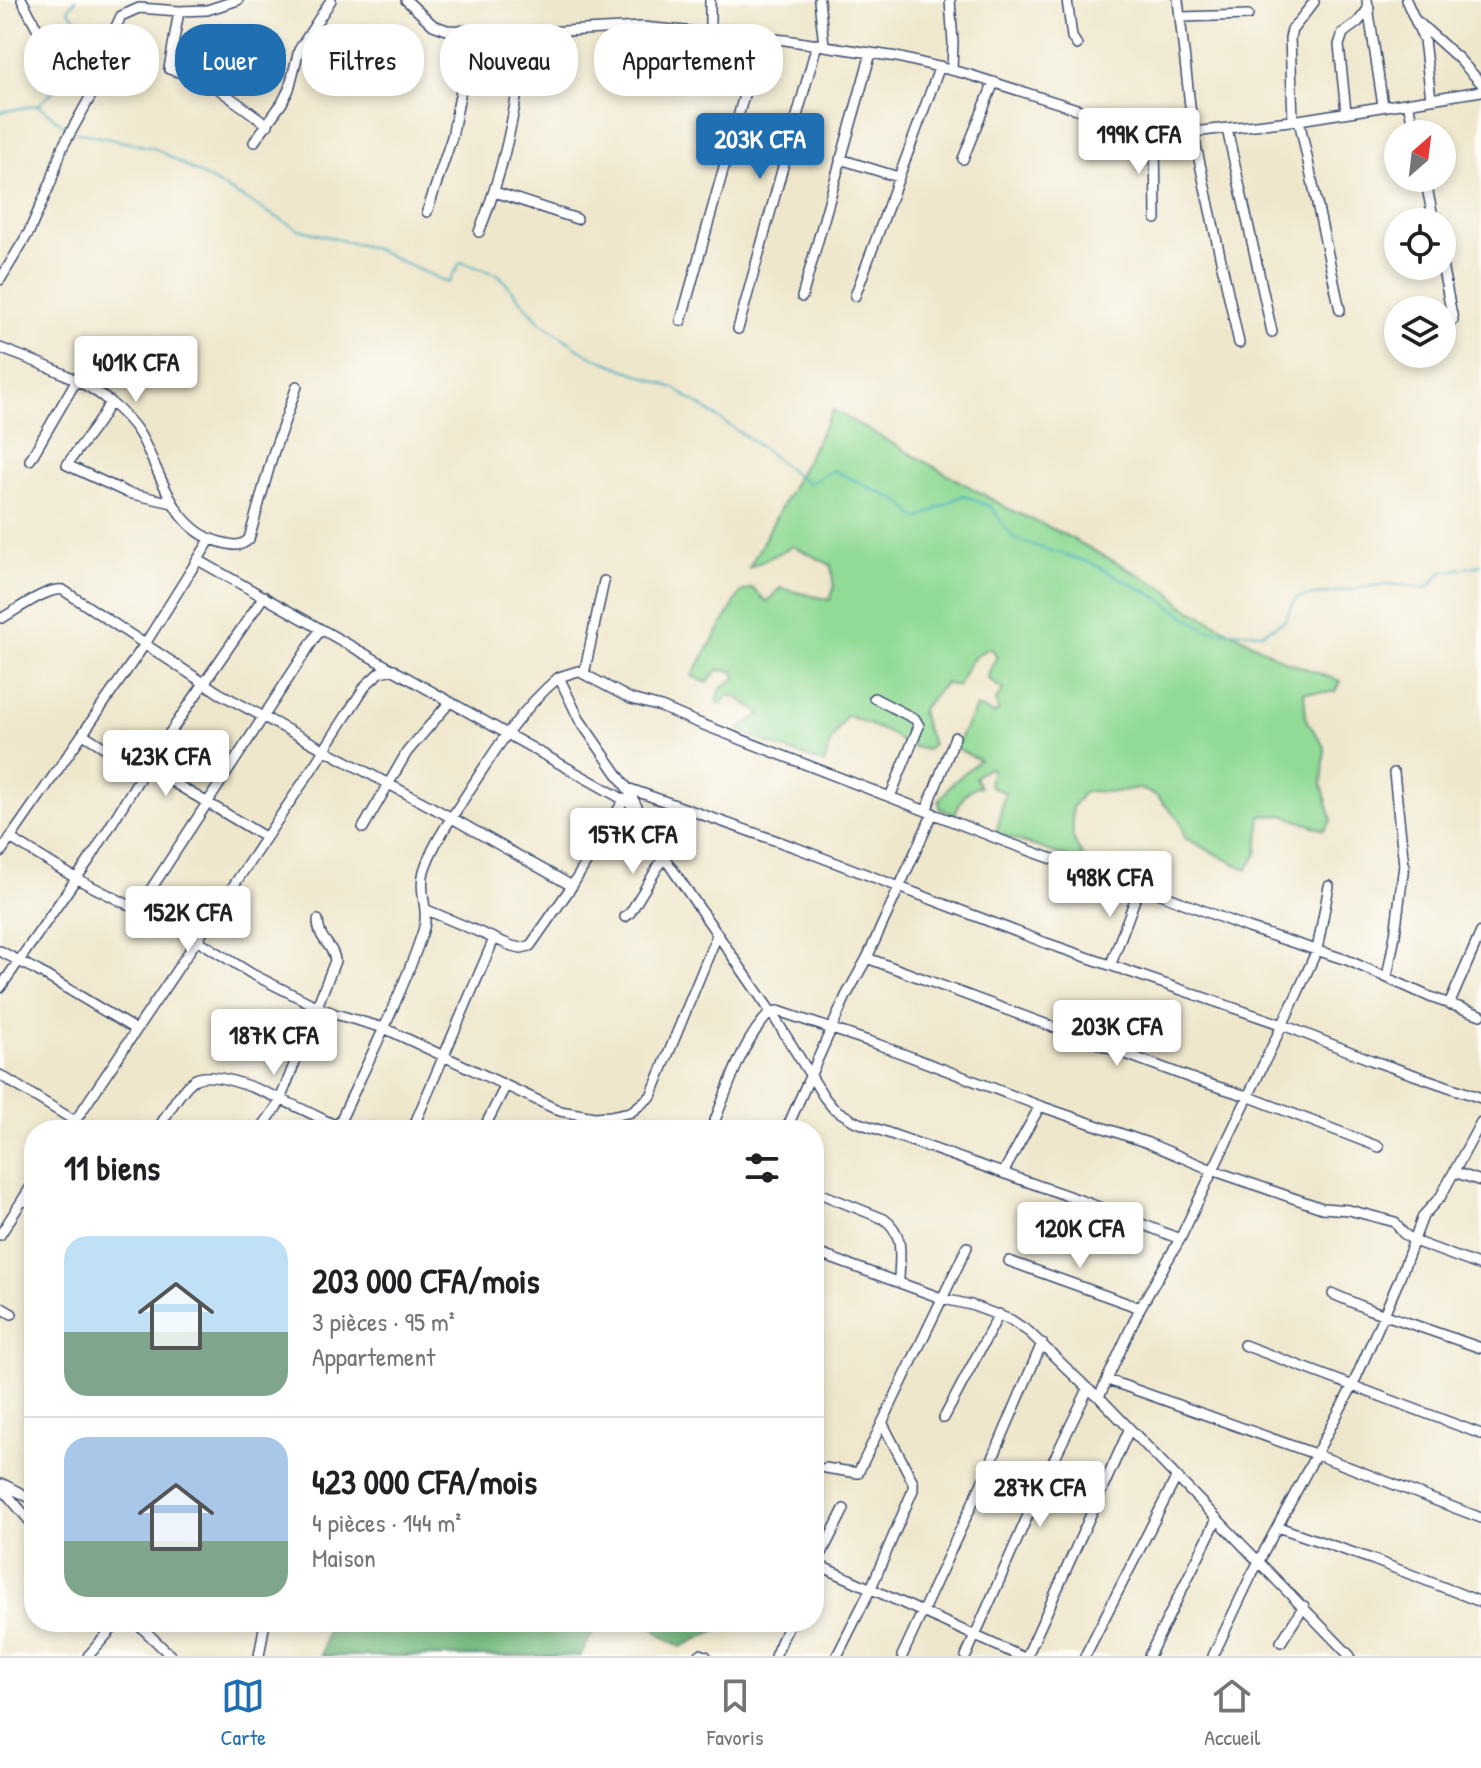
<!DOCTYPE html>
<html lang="fr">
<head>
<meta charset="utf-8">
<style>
  :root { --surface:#fff; --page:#f6f6f6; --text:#202124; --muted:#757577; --line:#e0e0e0; --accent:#1f6fb2 }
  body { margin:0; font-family:"Patrick Hand",sans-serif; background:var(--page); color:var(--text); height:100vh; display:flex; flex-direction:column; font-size:30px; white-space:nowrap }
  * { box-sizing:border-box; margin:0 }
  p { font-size:26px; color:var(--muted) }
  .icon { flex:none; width:44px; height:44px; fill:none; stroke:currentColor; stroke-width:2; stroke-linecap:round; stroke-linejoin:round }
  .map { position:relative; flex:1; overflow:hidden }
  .sheet { position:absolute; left:24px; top:1120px; width:800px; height:512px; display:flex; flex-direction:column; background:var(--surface); border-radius:32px; box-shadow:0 4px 12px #0003 }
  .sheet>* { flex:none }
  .guide { position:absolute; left:24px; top:24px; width:800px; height:72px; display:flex; gap:16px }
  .needle { width:52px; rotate:28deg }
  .controls { position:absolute; left:1384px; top:120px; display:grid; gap:16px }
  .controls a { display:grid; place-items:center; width:72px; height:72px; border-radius:50%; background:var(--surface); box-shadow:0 4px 12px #0003; font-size:40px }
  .price { position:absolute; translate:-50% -68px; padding:0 18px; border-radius:8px; background:#fff; color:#222; font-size:26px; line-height:52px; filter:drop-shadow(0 2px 4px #0008) }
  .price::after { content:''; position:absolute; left:50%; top:48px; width:24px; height:18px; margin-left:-12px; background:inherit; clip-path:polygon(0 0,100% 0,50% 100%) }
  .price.selected { background:var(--accent); color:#fff }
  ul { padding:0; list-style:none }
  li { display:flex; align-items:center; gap:24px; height:200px; padding:0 40px }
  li+li { border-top:2px solid var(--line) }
  li span { display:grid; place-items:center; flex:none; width:224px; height:160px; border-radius:24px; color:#555 }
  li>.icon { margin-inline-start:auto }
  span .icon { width:96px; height:96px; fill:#fffc; stroke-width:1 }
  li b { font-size:34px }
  h2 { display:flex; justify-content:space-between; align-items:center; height:96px; padding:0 40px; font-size:34px }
  .tag { padding:0 28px; border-radius:32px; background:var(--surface); box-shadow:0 4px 12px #0003; font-size:28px; line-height:72px }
  .tag.selected { background:var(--accent); color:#fff }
  .tabs { display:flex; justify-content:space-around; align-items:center; height:112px; border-top:2px solid var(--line); background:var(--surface); font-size:22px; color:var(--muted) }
  .tabs a { display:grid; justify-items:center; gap:4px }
  .tabs .selected { color:var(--accent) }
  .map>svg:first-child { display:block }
  .green { fill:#92db96; stroke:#56857a; stroke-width:2 }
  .forest { fill:#75bb7f; stroke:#48756e; stroke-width:2 }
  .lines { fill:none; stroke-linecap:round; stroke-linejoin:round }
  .stream { stroke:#42adc1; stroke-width:2 }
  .street-casing { stroke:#3b4b6e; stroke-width:12 }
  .street { stroke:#fff; stroke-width:9 }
</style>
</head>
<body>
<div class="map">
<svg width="1481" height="1656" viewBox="0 0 1481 1656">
  <rect width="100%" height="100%" fill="#fdfcf7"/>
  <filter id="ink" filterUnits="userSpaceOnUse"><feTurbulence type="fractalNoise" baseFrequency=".0125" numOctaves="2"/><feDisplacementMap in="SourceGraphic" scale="16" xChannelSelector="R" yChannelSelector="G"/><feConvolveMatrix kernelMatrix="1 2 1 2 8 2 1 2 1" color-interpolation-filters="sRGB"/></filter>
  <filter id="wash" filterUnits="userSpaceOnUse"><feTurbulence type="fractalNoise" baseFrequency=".006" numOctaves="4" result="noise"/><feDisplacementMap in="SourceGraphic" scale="32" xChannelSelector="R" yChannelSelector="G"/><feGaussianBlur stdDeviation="1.8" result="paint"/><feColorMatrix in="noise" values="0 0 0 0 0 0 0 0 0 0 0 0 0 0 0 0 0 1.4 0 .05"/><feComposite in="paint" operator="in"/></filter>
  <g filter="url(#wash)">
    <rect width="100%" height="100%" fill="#efe7cc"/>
    <path class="green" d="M833,410L1011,510L1059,532L1168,590L1182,605L1285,661L1340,681L1335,692H1304L1306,719L1325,748L1322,785L1332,820L1324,830L1283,815L1261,816L1257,854L1247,870L1185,838L1180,821L1157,796L1138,788L1115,792L1085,791L1072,807L1073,838L1083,857L1075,860L996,833L1005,792L993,788L989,783L992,768H986L975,777L980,787C965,788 960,802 955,815L940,808L939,800L953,783L979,760L956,748C960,733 970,722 976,707L994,714L999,710L995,702L1003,690L988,679L989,672L997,656L991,648C972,653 965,669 958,687L945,683L921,710L925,727L933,744L926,750L904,744L893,735L847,715L831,741L824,764C796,752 765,745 740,729L761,714L737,697L728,695L721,704L717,701L721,688L736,678L734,671L718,670L707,683L692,676L741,592L752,588L767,602L780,588L830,600L834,588L831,565L793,546L749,568Z"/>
    <path class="forest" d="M329,1622H613L597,1625L580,1656H321Z
      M646,1622H712L719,1629L681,1647L663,1637Z"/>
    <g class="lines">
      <path class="stream" d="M38,105L67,128
        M0,112L38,105L52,93L63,37L78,21L68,10L75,0
        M76,132L154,148L298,229L372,248L448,283L461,262L499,275L540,322L590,356L674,388L754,442L808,484L833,470L901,502L918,519L963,495L991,507L1014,539L1091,563L1158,598L1207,630L1262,633L1284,621L1296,598L1387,584L1428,588L1442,572L1481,565"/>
    </g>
  </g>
  <g filter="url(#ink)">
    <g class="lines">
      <g class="street-casing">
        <path id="street" d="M22,0L39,32
          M406,0L433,25L447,30L525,33L642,27L785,40L897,57L967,74L1155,134L1193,132L1299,120L1481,91
          M819,0L824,45
          M950,0L953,43L952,70
          M1067,0L1072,37L1077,45
          M1178,0L1193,132L1239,343
          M1367,0L1383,106
          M1406,0L1424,40L1431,99
          M179,11L169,69L197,78L217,88L268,125
          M1181,17L1248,15
          M1418,22L1458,58L1481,83
          M710,34V0
          M1408,103L1415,134
          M1346,112L1339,45L1343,33L1358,22L1369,8
          M1293,120L1290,38L1292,30L1314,2
          M1299,120L1340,310
          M1227,129L1272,332
          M1155,134L1156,219
          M254,142L282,103L289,89L299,50L331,0
          M840,159L898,177
          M963,159L994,82
          M1425,178L1434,222
          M495,192L577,219
          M427,212L452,137L472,32
          M479,232C505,169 518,100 525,33
          M1442,265L1453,320
          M0,280L29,232L51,182L62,148L99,81L113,33L121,16L139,8L179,11L207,10L238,0
          M855,296L940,66
          M802,297L871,53
          M681,321L760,38
          M738,329L817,44
          M0,348C36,362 80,377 110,402C120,410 132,422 139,433C162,472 171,529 220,542C231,545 240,548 249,539L273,454L297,386
          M110,401C100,425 81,443 67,465L128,493L173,503
          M30,460L76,381
          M198,560L635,806
          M2,618C17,610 47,587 63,590L219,693L452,818L572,886
          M584,674L604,581
          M874,698L915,719L919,726L890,797
          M83,734L124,760L164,777L265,837
          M627,788L797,848L1046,943L1283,1025L1371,1060L1481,1098
          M926,811L955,737
          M363,828L407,752L450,702
          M10,838L77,879L196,939L252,974L316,1006L335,1014L384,1028L560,1111L594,1117L611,1116L631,1112L651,1096L717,935
          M0,853L145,644L210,540
          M138,909L320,630
          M427,910L512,946L521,948L530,946L572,886L624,800
          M625,917L630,913L664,857
          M0,951L38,971L136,1030
          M867,958L1196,1080L1247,1096L1379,1147
          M1111,964L1140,886
          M1387,977L1395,935L1404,865L1394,773
          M0,988L92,856L145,769L264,596
          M1449,1005L1481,932
          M0,1075L75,1121
          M338,1126C367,1063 401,998 423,931C430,910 418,892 424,871C432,845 451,819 465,797C493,753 519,711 559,677
          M69,1130L308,775L366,685L380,672L394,669
          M157,1130C166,1117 181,1088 194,1080C220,1063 318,1118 345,1130
          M260,1130L278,1105L335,961C334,945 318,941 318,920
          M412,1130L494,939
          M483,1130L505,1087
          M711,1130C728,1091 740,1042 771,1012L778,1011L877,1044L1040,1106L1148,1143L1212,1170L1322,1208L1349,1210L1395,1222L1403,1233L1414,1241L1481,1266
          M786,1130L846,996L867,958L933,813
          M1454,1172L1481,1181
          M1003,1173L1040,1106
          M814,1191L884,1219C906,1235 899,1257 899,1282
          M23,1199L34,1205
          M0,1235L34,1182
          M1180,1239L1091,1204L854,1121L833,1108L824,1097L771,1012L664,857L627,788L579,719L559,677L578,671L631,699L661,707L696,722L1006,842L1097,875L1140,886L1248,928L1347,960L1430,997L1481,1015
          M814,1252L944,1299L971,1305L1011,1320L1029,1332L1088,1389L1099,1397L1350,1656
          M1009,1261L1140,1308
          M1333,1294L1368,1309L1481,1348
          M0,1307L12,1314
          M1244,1345L1481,1434
          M1108,1380L1315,1454L1481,1518
          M1099,1397L1140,1308L1180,1239L1298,992L1317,950L1329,886
          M944,1418L999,1314
          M825,1468L858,1473L967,1247
          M3,1484L34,1500
          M0,1486L34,1526
          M1278,1527L1374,1560L1481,1602
          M816,1564L1020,1656
          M815,1567L844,1509
          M136,1622L171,1656
          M1281,1642L1304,1606
          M700,1654L706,1656
          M88,1656L118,1622
          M259,1656L265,1622
          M775,1656L790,1622
          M837,1656L871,1588L913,1490V1482L883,1424
          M902,1656L987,1472L1042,1343
          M966,1656L1036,1497L1088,1389
          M1027,1656L1129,1430
          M1085,1656L1176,1478
          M1149,1656L1217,1519
          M1213,1656L1251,1576L1352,1387L1399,1280L1423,1216L1441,1196L1481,1122"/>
      </g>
      <use href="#street" class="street"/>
    </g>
  </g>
</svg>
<div class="controls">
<a><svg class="needle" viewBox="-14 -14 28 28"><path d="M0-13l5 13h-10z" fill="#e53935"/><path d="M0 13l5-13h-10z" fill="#757577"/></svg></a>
<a><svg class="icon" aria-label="locate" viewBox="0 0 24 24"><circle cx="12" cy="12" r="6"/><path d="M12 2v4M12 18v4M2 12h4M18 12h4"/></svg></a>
<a><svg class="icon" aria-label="layers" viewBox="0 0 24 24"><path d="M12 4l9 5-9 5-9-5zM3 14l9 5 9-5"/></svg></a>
</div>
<b class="price" style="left:1139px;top:176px">199K CFA</b>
<b class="price selected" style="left:760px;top:181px">203K CFA</b>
<b class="price" style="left:136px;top:404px">401K CFA</b>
<b class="price" style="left:166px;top:798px">423K CFA</b>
<b class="price" style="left:633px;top:876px">157K CFA</b>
<b class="price" style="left:1110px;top:919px">498K CFA</b>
<b class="price" style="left:188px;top:954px">152K CFA</b>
<b class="price" style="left:1117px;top:1068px">203K CFA</b>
<b class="price" style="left:274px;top:1077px">187K CFA</b>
<b class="price" style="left:1080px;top:1270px">120K CFA</b>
<b class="price" style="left:1040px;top:1529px">287K CFA</b>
<div class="guide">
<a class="tag">Acheter</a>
<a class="tag selected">Louer</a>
<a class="tag">Filtres</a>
<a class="tag">Nouveau</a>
<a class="tag">Appartement</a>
</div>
<section class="sheet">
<h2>11 biens<svg class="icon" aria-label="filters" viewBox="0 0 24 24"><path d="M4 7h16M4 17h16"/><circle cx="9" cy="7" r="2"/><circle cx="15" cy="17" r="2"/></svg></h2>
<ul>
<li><span style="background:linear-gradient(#bfe0f5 60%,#7fa58c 0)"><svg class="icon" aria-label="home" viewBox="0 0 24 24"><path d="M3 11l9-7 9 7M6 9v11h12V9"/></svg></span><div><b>203 000 CFA/mois</b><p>3 pièces · 95 m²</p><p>Appartement</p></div></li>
<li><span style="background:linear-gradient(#a9c7e8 65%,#7fa58c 0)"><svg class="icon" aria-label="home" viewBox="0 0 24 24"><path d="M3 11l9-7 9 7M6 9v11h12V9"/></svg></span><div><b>423 000 CFA/mois</b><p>4 pièces · 144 m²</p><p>Maison</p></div></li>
</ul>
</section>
</div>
<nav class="tabs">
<a class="selected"><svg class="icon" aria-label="map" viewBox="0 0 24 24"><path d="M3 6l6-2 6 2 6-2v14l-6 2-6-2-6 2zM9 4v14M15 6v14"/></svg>Carte</a>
<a><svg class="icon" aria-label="saved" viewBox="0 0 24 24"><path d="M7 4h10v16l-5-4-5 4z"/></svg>Favoris</a>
<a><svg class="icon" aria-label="home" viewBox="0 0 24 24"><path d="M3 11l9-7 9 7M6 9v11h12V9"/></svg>Accueil</a>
</nav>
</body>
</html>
